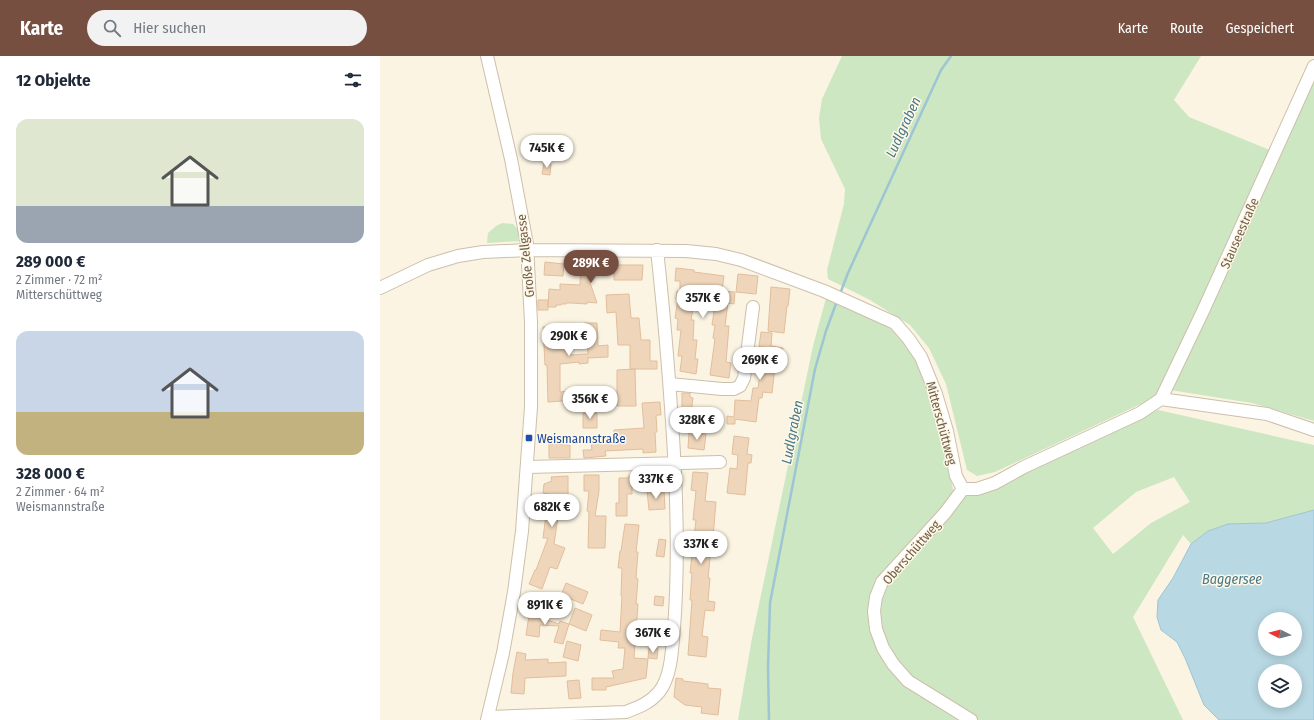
<!DOCTYPE html>
<html lang="de">
<head>
<meta charset="utf-8">
<style>
  :root { --surface:#fff; --page:#f2f2f3; --text:#1f2937; --muted:#747a83; --accent:#764f40 }
  body { margin:0; font-family:"Fira Sans Condensed",sans-serif; background:var(--page); color:var(--text); height:100vh; display:flex; flex-direction:column; font-size:15px; white-space:nowrap }
  * { box-sizing:border-box; margin:0 }
  p { font-size:13px; color:var(--muted) }
  .icon { flex:none; width:22px; height:22px; fill:none; stroke:currentColor; stroke-width:2; stroke-linecap:round; stroke-linejoin:round }
  .map { position:relative; flex:1; overflow:hidden }
  .drawer { display:flex; flex-direction:column; background:var(--surface); width:380px }
  .drawer>* { flex:none }
  .needle { width:26px; rotate:276deg }
  .tools { position:absolute; left:878px; top:556px; display:grid; gap:8px }
  .tools a { display:grid; place-items:center; width:44px; height:44px; border-radius:50%; background:var(--surface); box-shadow:0 2px 10px #0003; font-size:20px }
  .price { position:absolute; translate:-50% -34px; padding:0 9px; border-radius:14px; background:#fff; color:#222; font-size:13px; line-height:26px; filter:drop-shadow(0 1px 2px #0008) }
  .price::after { content:''; position:absolute; left:50%; top:24px; width:12px; height:9px; margin-left:-6px; background:inherit; clip-path:polygon(0 0,100% 0,50% 100%) }
  .price.on { background:var(--accent); color:#fff }
  ul { padding:0; list-style:none }
  li { display:grid; align-content:center; gap:8px; height:212px; padding:0 16px }
  li span { display:grid; place-items:center; height:124px; border-radius:12px; color:#555 }
  li>.icon { margin-inline-start:auto }
  span .icon { width:72px; height:72px; fill:#fffc; stroke-width:1 }
  li b { font-size:17px }
  h2 { display:flex; justify-content:space-between; align-items:center; height:48px; padding:0 16px; font-size:17px }
  header { display:flex; align-items:center; gap:24px; box-sizing:border-box; height:56px; padding:0 20px; background:var(--accent); color:#fff }
  header strong { font-size:19px }
  nav { display:flex; gap:22px; margin-inline-start:auto; font-size:14px }
  .search { width:280px; height:36px; background:var(--page); display:flex; align-items:center; gap:10px; box-sizing:border-box; padding:0 14px; border-radius:22px; color:var(--muted); font-size:15px }
  main { display:flex; flex:1; min-height:0 }
  .map>svg:first-child { display:block }
  .green { fill:#cce7c1; fill-rule:evenodd }
  .water { fill:#b8d8e3; stroke:#9ec5d4; fill-rule:evenodd }
  .lines { fill:none; stroke-linecap:round; stroke-linejoin:round }
  .stream { stroke:#9ec5d4; stroke-width:2.5 }
  .building { fill:#efd6bb; stroke:#e1be9c; fill-rule:evenodd }
  .minor-casing { stroke:#cdbfac; stroke-width:14 }
  .minor { stroke:#fff; stroke-width:12 }
  .transit-dot { fill:#1a4fb4; stroke:#fef8e7; stroke-width:1.5 }
  .labels { text-anchor:middle; stroke-width:3; stroke-linejoin:round; paint-order:stroke }
  .street-label { font-size:13px; fill:#715c4a; stroke:#fef8e7 }
  .transit-label { font-size:13px; fill:#164399; stroke:#fef8e7; text-anchor:start }
  .water-label { font-size:14px; font-style:italic; fill:#48788a; stroke:#fef8e7 }
</style>
</head>
<body>
<header>
<strong>Karte</strong>
<div class="search"><svg class="icon" aria-label="search" viewBox="0 0 24 24"><circle cx="10" cy="10" r="6"/><path d="M15 15l6 6"/></svg>Hier suchen</div>
<nav><a>Karte</a><a>Route</a><a>Gespeichert</a></nav>
</header>
<main>
<section class="drawer">
<h2>12 Objekte<svg class="icon" aria-label="filters" viewBox="0 0 24 24"><path d="M4 7h16M4 17h16"/><circle cx="9" cy="7" r="2"/><circle cx="15" cy="17" r="2"/></svg></h2>
<ul>
<li><span style="background:linear-gradient(#dfe7d0 70%,#9aa5b1 0)"><svg class="icon" aria-label="home" viewBox="0 0 24 24"><path d="M3 11l9-7 9 7M6 9v11h12V9"/></svg></span><div><b>289 000 €</b><p>2 Zimmer · 72 m²</p><p>Mitterschüttweg</p></div></li>
<li><span style="background:linear-gradient(#c9d6e8 65%,#c2b280 0)"><svg class="icon" aria-label="home" viewBox="0 0 24 24"><path d="M3 11l9-7 9 7M6 9v11h12V9"/></svg></span><div><b>328 000 €</b><p>2 Zimmer · 64 m²</p><p>Weismannstraße</p></div></li>
</ul>
</section>
<div class="map">
<svg width="934" height="664" viewBox="0 0 934 664">
  <rect width="100%" height="100%" fill="#fbf4e2"/>
  <path class="green" d="M462,0H821L794,44L809,61L892,95L778,340L615,416L597,420L587,414L566,328L549,292L530,269L490,244L448,223L447,214L464,148L465,133L441,83L439,62L442,43Z
    M934,20V365L872,347L790,334Z
    M122,167L133,168L139,175L140,185L107,187L108,177L116,170Z
    M446,242L490,260L514,275L534,301L552,343L577,450L584,438L616,431L778,354L934,389V454L886,467L848,468L828,475L811,488L803,479L753,561L803,664H358L372,582L433,290ZM794,421L810,446L771,467L733,498L713,472L756,436Z"/>
  <path class="water" d="M934,454V664H839L824,649L805,602L797,586L781,574L777,561L778,544L793,522L811,488L828,475L848,468L886,467ZM885,563H915V593H885ZM885,615H915V645H885Z"/>
  <g class="lines">
    <path class="stream" d="M460,238L468,217L561,14L571,0
      M389,664L388,611L390,547L435,313L446,275L457,245"/>
  </g>
  <path class="building" d="M164,107L171,108L170,119L162,118Z
    M201,202H202L204,209H263L262,224H234V217L216,216V218H207L217,247L207,246V248L191,247H186V248H181V249H176V251H168L169,233L180,234V228L200,229Z
    M165,206L184,208L183,220L164,219Z
    M296,212L314,214V216L344,220L342,235L355,236L354,248L348,247L345,270H349L346,306L351,307L349,322L330,319L335,283L333,282L335,269H332L334,255L329,254L330,240L313,238L311,252H313L311,264H314L313,284H317L315,303H318L316,318L300,315L302,300H298L301,274H297L298,263L295,262L298,243H296L297,235H300V225H295Z
    M358,218L378,220L376,238L356,236Z
    M391,231L410,233L408,250H407L404,277L388,275Z
    M249,238L251,262H259L261,284H270V305H277V313H250V289H238L236,256L227,257L226,239Z
    M158,244H168V254H158Z
    M204,267H217L218,290L228,289V301L208,302V301V307L199,308V306L180,308V336L210,333L211,343L168,346L167,309H165L163,271L184,270V276H204ZM188,285H207L208,298L190,299Z
    M381,276L392,277L391,290L403,292L400,311H395L392,337L383,336L382,342H379L376,366L355,363V368H347V360L354,361L355,344L371,345L373,332H378L384,291H379Z
    M255,313L256,350H237V314Z
    M302,337H310V341L313,342L311,356H302Z
    M280,346L281,359H276L277,376H275L276,396L263,397V393L225,395L226,400L204,402L203,394H212L211,387L234,385V374L264,372L262,347Z
    M203,357H217V372H203Z
    M309,376L326,378L324,394L308,392Z
    M354,380L369,382L367,398L372,399L371,407H368L365,439L347,437L350,412L357,413L358,399L352,398Z
    M169,388L190,389V402H169Z
    M313,416L328,417L325,445L336,446L332,493H331L328,522H330L328,545L335,546L334,555L325,554L322,580L328,581L326,601L308,599L312,544H310L312,517H310L316,464H313L316,435L311,434Z
    M204,419H219V435L215,460H226L225,492H208L209,456L207,455L209,435H204Z
    M188,420V439L184,462L178,461L174,488L185,492L177,513L170,511L162,533L149,528L155,514H156L168,482H163L166,459H165L168,438L163,437L164,428L172,425L171,421Z
    M249,420H258V429H252V438H247V460H236V447H239V422H249Z
    M284,434L285,453L269,454L267,435Z
    M245,468L259,469L256,496H258L256,522L258,523L256,548H258L254,602L268,603L266,622L226,631V634H212V622H234L232,615L243,613L245,592H238L239,586L220,584L221,574L240,576L242,540H241L242,512H238L240,495H241Z
    M279,483L286,484L284,501L276,500Z
    M186,527L208,536L203,548L181,539Z
    M275,540L284,541L283,550L274,549Z
    M195,552L212,559L206,575L189,568Z
    M150,553L162,555L160,560L161,562L179,568L180,565L189,568L183,588L174,586L179,570L160,569L159,581L146,579Z
    M187,585L201,589L198,605L183,601Z
    M269,592L278,593L277,603L268,602Z
    M137,596L146,598L145,604L168,603V607L186,606V620L145,622L144,638L131,637L133,617Z
    M296,622L303,623V625L328,628V632L341,633L338,659L321,657L322,651L305,649L294,641Z
    M199,624L201,642L189,643L187,625Z"/>
  <g class="lines">
    <g class="minor-casing">
      <path id="minor" d="M0,232L48,209L78,200L103,196L148,194L306,195L336,198L361,204L444,235L515,267L528,282L541,301L556,338L567,375L576,420L583,433
        M290,328L342,333H354L360,330L364,322L373,251
        M781,343L823,255L934,10
        M148,411L340,406
        M583,433H597L615,427L644,411L760,357L781,343L887,358L934,374
        M583,433L565,457L502,526L496,541L494,555L496,573L503,592L513,608L528,625L591,664
        M108,661L246,656C259,651 270,647 279,636C292,620 292,591 294,572C299,508 297,445 293,381C289,319 284,257 277,194
        M107,664L123,597L134,536L142,475L151,351V266L147,188L131,103L107,0"/>
    </g>
    <use href="#minor" class="minor"/>
  </g>
  <rect class="transit-dot" x="145" y="378" width="8" height="8" rx="2"/>
  <g class="labels">
    <g class="street-label">
      <text transform="translate(859 177) rotate(-66)" y="5">Stauseestraße</text>
      <text transform="translate(145 200) rotate(-96)" y="5">Große Zellgasse</text>
      <text transform="translate(562 367) rotate(75)" y="5">Mitterschüttweg</text>
      <text transform="translate(531 496) rotate(-49)" y="5">Oberschüttweg</text>
    </g>
    <g class="transit-label">
      <text x="157" y="387">Weismannstraße</text>
    </g>
    <g class="water-label">
      <text transform="translate(523 71) rotate(-65)" y="5">Ludlgraben</text>
      <text transform="translate(412 376) rotate(-79)" y="5">Ludlgraben</text>
      <text x="852" y="528">Baggersee</text>
    </g>
  </g>
</svg>
<div class="tools">
<a><svg class="needle" viewBox="-14 -14 28 28"><path d="M0-13l5 13h-10z" fill="#e53935"/><path d="M0 13l5-13h-10z" fill="#747a83"/></svg></a>
<a><svg class="icon" aria-label="layers" viewBox="0 0 24 24"><path d="M12 4l9 5-9 5-9-5zM3 14l9 5 9-5"/></svg></a>
</div>
<b class="price" style="left:167px;top:113px">745K €</b>
<b class="price on" style="left:211px;top:228px">289K €</b>
<b class="price" style="left:323px;top:263px">357K €</b>
<b class="price" style="left:189px;top:301px">290K €</b>
<b class="price" style="left:380px;top:325px">269K €</b>
<b class="price" style="left:210px;top:364px">356K €</b>
<b class="price" style="left:317px;top:385px">328K €</b>
<b class="price" style="left:276px;top:444px">337K €</b>
<b class="price" style="left:172px;top:472px">682K €</b>
<b class="price" style="left:321px;top:509px">337K €</b>
<b class="price" style="left:165px;top:570px">891K €</b>
<b class="price" style="left:273px;top:598px">367K €</b>
</div>
</main>
</body>
</html>
